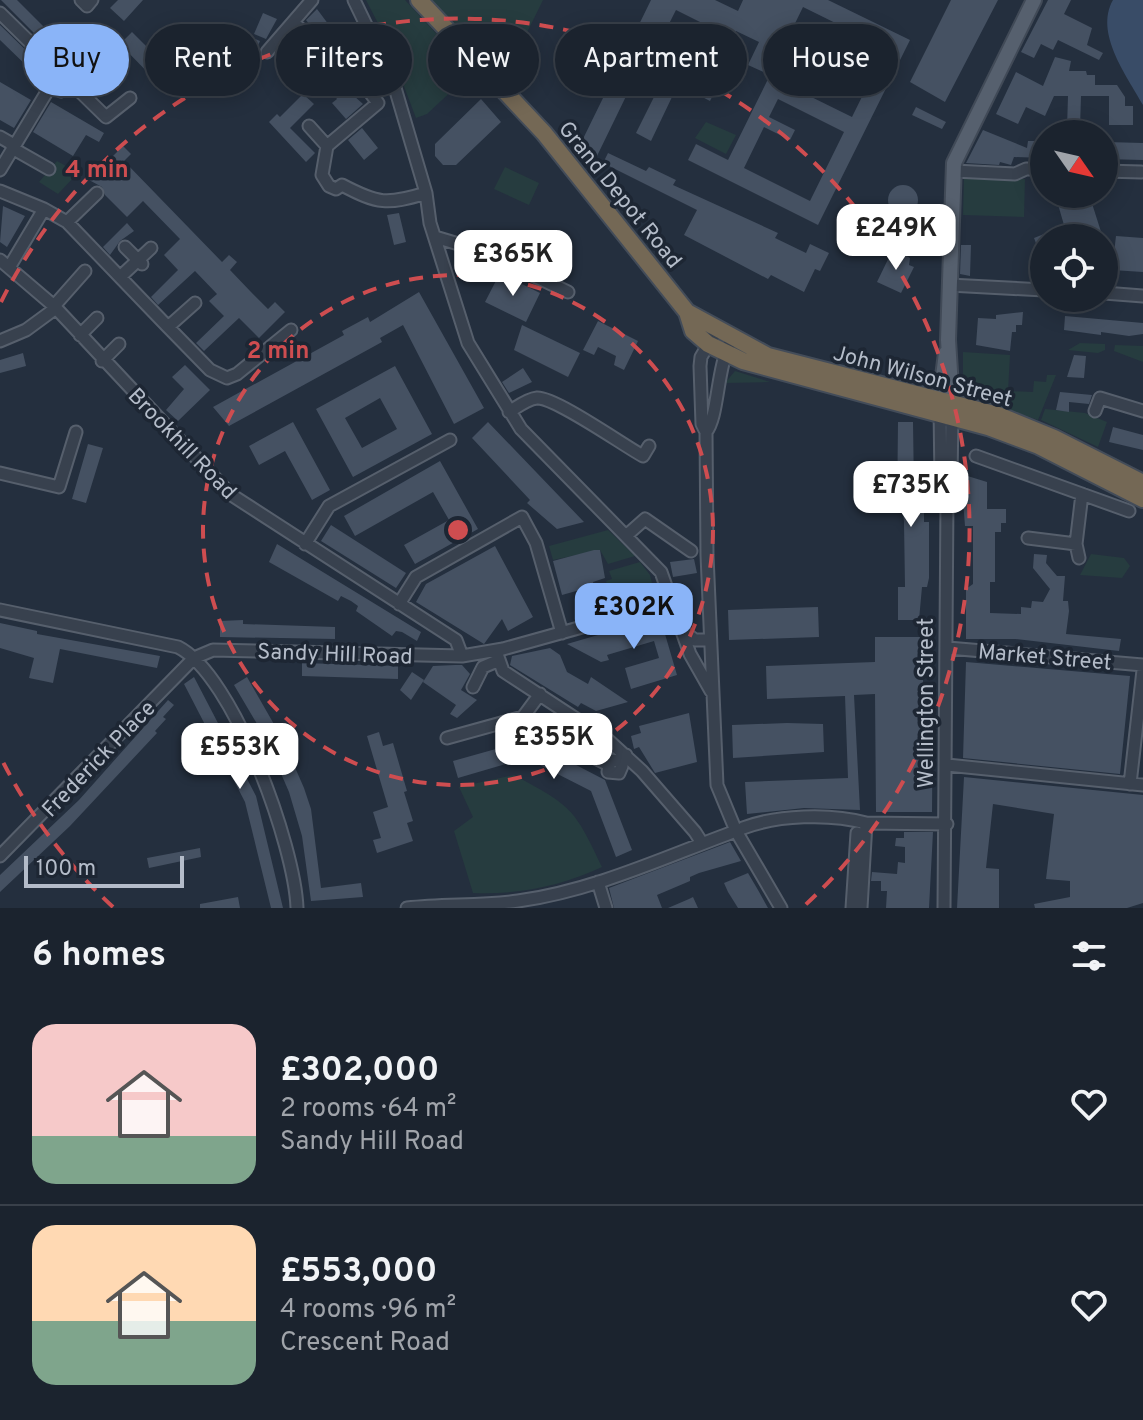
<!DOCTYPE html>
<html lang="en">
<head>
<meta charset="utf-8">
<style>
  :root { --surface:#1b232e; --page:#282f3a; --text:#f1f3f6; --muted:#a0a4aa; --line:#39404a; --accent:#8ab4f8 }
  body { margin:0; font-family:Overpass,sans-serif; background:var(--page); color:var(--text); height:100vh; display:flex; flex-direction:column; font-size:30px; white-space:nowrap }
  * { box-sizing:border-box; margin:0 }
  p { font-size:26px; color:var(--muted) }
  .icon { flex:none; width:44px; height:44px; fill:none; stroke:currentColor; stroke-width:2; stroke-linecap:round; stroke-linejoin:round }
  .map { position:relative; height:908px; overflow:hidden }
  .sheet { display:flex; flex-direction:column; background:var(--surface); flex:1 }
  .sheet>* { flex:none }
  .guide { position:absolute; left:24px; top:24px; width:1096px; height:72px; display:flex; gap:16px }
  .needle { width:52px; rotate:124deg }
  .fabs { position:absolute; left:1030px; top:120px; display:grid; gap:16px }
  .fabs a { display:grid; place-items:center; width:88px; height:88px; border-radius:50%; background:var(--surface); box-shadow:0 4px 20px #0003,0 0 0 2px var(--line); font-size:40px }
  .scale { position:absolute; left:24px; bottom:20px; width:160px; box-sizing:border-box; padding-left:8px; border:4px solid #b4bcc9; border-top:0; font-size:22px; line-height:28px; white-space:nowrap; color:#b4bcc9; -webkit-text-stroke:6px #1d2633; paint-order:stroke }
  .price { position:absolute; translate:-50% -68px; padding:0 18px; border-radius:16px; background:#fff; color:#222; font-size:26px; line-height:52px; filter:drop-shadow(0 2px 4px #0008) }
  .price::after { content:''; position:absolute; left:50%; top:48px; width:24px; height:18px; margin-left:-12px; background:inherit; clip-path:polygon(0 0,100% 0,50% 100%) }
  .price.on { background:var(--accent); color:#111 }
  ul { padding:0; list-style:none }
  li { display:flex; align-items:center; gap:24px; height:200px; padding:0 32px }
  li+li { border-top:2px solid var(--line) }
  li span { display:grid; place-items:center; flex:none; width:224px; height:160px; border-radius:24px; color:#555 }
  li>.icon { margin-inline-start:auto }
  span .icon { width:96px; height:96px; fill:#fffc; stroke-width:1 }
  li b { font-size:34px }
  h2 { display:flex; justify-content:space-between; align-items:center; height:96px; padding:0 32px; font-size:34px }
  .pill { padding:0 28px; border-radius:36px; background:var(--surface); box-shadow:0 4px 20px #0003,0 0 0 2px var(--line); font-size:28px; line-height:72px }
  .pill.on { background:var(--accent); color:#111 }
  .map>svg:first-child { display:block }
  .green { fill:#263c3f }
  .water { fill:#394c67 }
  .building { fill:#455162; fill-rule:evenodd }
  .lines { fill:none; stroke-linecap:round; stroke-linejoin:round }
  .minor-casing { stroke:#565f6c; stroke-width:15 }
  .major-casing { stroke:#414a57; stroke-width:18 }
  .highway-casing { stroke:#434c59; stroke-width:20 }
  .minor { stroke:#38414e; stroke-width:11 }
  .major { stroke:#56606e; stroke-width:14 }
  .highway { stroke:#746855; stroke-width:16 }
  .ring { fill:none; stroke:#ce4d50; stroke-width:4; stroke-dasharray:14 10 }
  .labels { text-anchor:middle; stroke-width:7; stroke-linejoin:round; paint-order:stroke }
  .street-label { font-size:22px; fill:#b4bcc9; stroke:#1d2633 }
  .centre { fill:#ce4d50; stroke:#1d2633; stroke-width:4 }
  .ring-label { font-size:24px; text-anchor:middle; font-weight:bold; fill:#ce4d50; stroke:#1d2633; stroke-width:7; stroke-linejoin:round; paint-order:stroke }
</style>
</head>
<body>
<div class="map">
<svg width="1143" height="908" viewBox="0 0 1143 908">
  <rect width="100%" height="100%" fill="#242f3e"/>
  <path class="green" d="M366,0H405L472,72L427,114L416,118L386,39Z
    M428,0H543L511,65L481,55Z
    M706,122L736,135L726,154L695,138Z
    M57,161L75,171L74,177L58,194L39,182Z
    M505,167L539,183L529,205L494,189Z
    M964,176L1025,179L1024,217L963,215Z
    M1080,343L1105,344V350L1098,353L1068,350Z
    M1115,345L1143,346V362L1114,351Z
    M963,352L1010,355L1008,391L1033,392L1034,381L1046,382L1047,375H1056L1038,420L979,400L963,387Z
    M735,371L770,382L725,383Z
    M1045,409L1085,413L1107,422L1098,447L1041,420Z
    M608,530L635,556L608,564L600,550L553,560L549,546Z
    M1091,554L1124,558L1130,566L1122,578L1080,575Z
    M640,562L650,575L655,595L614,608L606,581L612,579L609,571Z
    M514,775C571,806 574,807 602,867C561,886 518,895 473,893L454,831L473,817L459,787Z"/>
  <path class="water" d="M1113,0H1143V105C1127,76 1094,33 1113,0Z"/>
  <path class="building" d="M1,0H17L104,87L96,95Z
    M118,0H143L124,21L110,8Z
    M651,0H715L738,11L743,0H828L910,40L818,225L688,160L696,144L728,160L770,75L748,65L759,42L736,31L732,38L676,10L637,87L632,84L597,156L579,147ZM803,7L886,48L852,117L785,84L801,52L785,44ZM778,99L844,132L810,201L744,168L764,127L790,140L795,130L769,117Z
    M951,0H998L945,102L910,82Z
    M1048,0H1071L1064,14L1092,28L1087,45L1103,53L1099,60L1058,40L1053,50L1041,44L1034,58L1021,52Z
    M317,9L361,68H353L349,75L306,20Z
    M263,13L277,19L266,39L254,34Z
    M0,25L40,64L32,71L0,40Z
    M132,32L171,71L159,84L120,44Z
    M246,35L260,41L251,62L237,56Z
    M293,37L330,73L319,84L282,48Z
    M819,37L837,46L832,56L814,47Z
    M1055,57L1071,61L1069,71H1086L1087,75H1095V85H1117L1125,97V106H1133V125H1109V96H1081L1080,128H1067L1068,96H1054L1045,116L1026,107L1018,124L996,114L1016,72L1043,86Z
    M677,75L714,93L710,101L673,82Z
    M0,82L31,100L14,128L0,120Z
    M344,87L363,104L346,119L332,103L337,99L334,95Z
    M658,89L672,97L651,141L636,133Z
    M303,94L314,104L290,128L315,153L306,162L269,122L277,114L280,117Z
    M481,99L501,122L456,165H443L435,156V144Z
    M51,102L104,133L99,142L86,135L73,156L33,132Z
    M916,107L946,122L942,129L912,115Z
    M362,128L378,148L364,160L348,140Z
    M983,130L1027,148L1028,141H1044V158L1014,157L1011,165L1000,162L999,165L966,163Z
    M1106,142L1143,143V160L1104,159Z
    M123,146L131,154L124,161L222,262L229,255L237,262L230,270L251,292L268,309L275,302L285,312L259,338L239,318L204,351L196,343L224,316L209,301L217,294L195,271L158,305L151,297L178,270L164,255L180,239L143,201L127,217L105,195L102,187L89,180Z
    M608,153L646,171L649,167L676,180L673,185L778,233L775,238L806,253L810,244L829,253L820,271L815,269L804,292L771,275L768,279L684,235L697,210L603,163Z
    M888 200a15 15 0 1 1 30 0a15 15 0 1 1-30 0Z
    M1055,194H1089L1103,238H1051L1066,232Z
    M3,206L25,216L7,247L0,242Z
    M399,213L406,242L394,245L387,215Z
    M127,223L134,231L120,241L110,255L103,247Z
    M1044,234V268L1036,270L1033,258L1041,256L1034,238Z
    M1116,236L1143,238V272L1112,270Z
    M961,245H971L970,276L960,274Z
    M893,249L910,258L909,265L914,267L901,293L877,282Z
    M500,273L540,293L526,322L485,302Z
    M419,292L484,408L454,424L403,325L380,338L382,342L229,426L213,407L344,335L342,331L368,317L370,322Z
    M1023,312L1022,325H1016V332H1012L1010,351L976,345L978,318L996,319V315Z
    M1065,316L1143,323V334L1129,336L1101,332V335L1064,330Z
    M598,321L638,341L624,370L614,365L616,356L598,347L594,355L583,350Z
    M522,325L580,353L568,377L514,350Z
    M23,353L26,366L0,373V360Z
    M1074,355L1086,356L1084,378L1067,377Z
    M185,365L210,390L178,421L166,410L184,389L172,377Z
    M395,366L432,434L353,477L316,409ZM380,398L397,429L362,448L345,418Z
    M523,368L532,382L509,393L502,382Z
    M1060,392L1092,395L1089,404L1069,402V412L1056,410Z
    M293,422L330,490L312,500L285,451L259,465L249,446Z
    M488,422L584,522L557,529L527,503L530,500L472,438Z
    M898,422H913L914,489H920V512H924V522H929V578L927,587H922L919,620H898V587H905L904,522L903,513H897Z
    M1113,427L1143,435V450L1109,442Z
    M88,444L103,448L86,503L72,499Z
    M440,461L478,529L415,564L404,545L449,520L433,492L355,536L344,516Z
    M961,474L987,482V509H1006V523H1001V532H995V582H990V613L1021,614V607L1031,608L1032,601L1043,602L1050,589L1033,568L1034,554L1047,555L1046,563L1051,569L1057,576H1065L1063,601H1068L1069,611L1066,634L1121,639L1119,651L1015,639H966V589L973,584V526H965Z
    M331,525L406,573L396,588L321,541Z
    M277,544L421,632L417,641L402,632L396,631L392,636L356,611L358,606L351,601L341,596L338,601L269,562Z
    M495,546L533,617L508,631L502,619L484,644L416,602L426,584Z
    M594,550H600L605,578L593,582L594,586L562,595L553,561Z
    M694,559L697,573L673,577L670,562Z
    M818,607L819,637L729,640L728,610Z
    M660,617L677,675L631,689L625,668L659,658L654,641L607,655L609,660L601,662L567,644Z
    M243,620V624L335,627V639L220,637V621Z
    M0,623L37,631V634L160,656L157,668L60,649L53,683L29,678L34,658L0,648Z
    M875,637H930L929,668H923V696H933L932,812H876L875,694L854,695L860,810L804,808L747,814L745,782L848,778L845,696L767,699L766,666L875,662Z
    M550,648L560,655L567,672L588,684L591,677L628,702L596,711L581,703L578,707L510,665L512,656Z
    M966,662L1130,676L1120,774L963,758Z
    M302,663L398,666V679L302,676Z
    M455,665H462L470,674L461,690L477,700L457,718L450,714L456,705L423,682L433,666Z
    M412,672L424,680L411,700L400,690Z
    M194,677L256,796L283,908H271L245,802L184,684Z
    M247,677L283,740L304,788L311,809L321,888L361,883L363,897L311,901L302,836L289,792L266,739L234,685Z
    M168,700L174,705L163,717L166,719L155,731L157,733L70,826L0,892V875L79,800Z
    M689,713L697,762L655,773L639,747L634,749L631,736L641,733L639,726Z
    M787,723L823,724L824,752L733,758L732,725Z
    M379,732L383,746L393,743L407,791L404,792L413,821L407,823L413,841L377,853L373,840L381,838L373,812L388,807L367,736Z
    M528,740L605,780L632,850L616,857L591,791L526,758L458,778L453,761Z
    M964,777L1143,795V903L1127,908H1035L1034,904L1070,897V881L1046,879L1054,814L993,804L986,868L999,869V908H957Z
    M904,832H933L929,908H886L887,891H881V881H871L872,872L897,874L898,862L905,863V847L895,846L896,838H904Z
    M730,842L741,861L699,873L690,877V881L657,895L662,908H614L609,888Z
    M200,848L201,857L149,868L147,858Z
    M748,873L758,890L768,908H738L728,892L724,883Z
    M238,897L240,908H200V904Z
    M693,897L698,908H668L689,899Z"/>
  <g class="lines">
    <g class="minor-casing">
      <path id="minor" d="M81,0L87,6L92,0
        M354,0L393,81L426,193L430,223L468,343L521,429L661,572L690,654L711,691
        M0,13L106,117L130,98
        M293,22L308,36
        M267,52L312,0
        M357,75L378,103L327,146L322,175L329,186L336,189L342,185C378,204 387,205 426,193
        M309,126L327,146
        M0,137L14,145
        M12,148L49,169
        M0,170L51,85L61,91
        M954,171L1015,174L1026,169H1044
        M1104,171L1141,172
        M0,191L44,209
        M67,222L97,193
        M435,237L482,251L568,292
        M125,247L142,264
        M0,260L54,306L230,494L456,640L462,656
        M10,266L44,209L67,222L168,327L195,303
        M120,277L151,248
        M949,285L1044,290
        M1104,293L1143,296
        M54,306L85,271
        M168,327L210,370L227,378L237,374L291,330
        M717,330L701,357L700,366L702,424L706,432L707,555L717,785L736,831L781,908
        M80,335L97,318
        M0,341L26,330L56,308
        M102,361L119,344
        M940,408L941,482L946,497
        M1095,411L1100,398L1143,411
        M509,412C517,407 527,399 537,398C555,397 623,445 643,456L649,446
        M706,432C719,416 716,367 732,339
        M976,456L1129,511
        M0,473L59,487L76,432
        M627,535L645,519L691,551
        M1028,538L1076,544
        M305,544L329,506L450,440
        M1079,558L1076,544L1082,494
        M399,604L416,577L522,517L536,543L562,633
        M0,610L178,647C234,675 295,847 297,908
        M684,632L695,640H710
        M948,648L1143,665
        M496,651L503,671L607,739L642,771L695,832L702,843
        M473,687L483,667L497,661
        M550,735L607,764
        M447,738L523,717L540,694
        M620,761L610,760L608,772L619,773L622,766L620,761L626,755
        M947,765L1143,785
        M1130,784L1143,670
        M743,828C777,815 830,813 866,823
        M0,856L194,658L213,650L462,656L503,649L672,602
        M598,882L606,908
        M407,908C444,904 482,906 518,901C593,891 665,857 736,831
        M852,908L857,833
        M861,908L866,823L947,824
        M944,908L947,498L951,480L952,413"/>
    </g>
    <g class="major-casing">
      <path id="major" d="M940,400L946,353
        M952,403L948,340L954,163L1034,0"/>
    </g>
    <g class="highway-casing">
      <path id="highway" d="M419,0L544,133L687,312L693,331L708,344L743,361L988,427L1039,446L1143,499
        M687,312L768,356L998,415L1054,438L1143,483"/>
    </g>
    <use href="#minor" class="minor"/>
    <use href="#major" class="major"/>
    <use href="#highway" class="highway"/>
  </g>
  <g class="ring">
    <circle cx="458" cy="530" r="255"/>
    <path d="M113 907A511 511 0 0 1 1 758M1 302A511 511 0 1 1 803 907"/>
  </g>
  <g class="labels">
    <g class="street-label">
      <text transform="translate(621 194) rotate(51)" y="8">Grand Depot Road</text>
      <text transform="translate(923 375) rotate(15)" y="8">John Wilson Street</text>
      <text transform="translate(183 443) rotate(46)" y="8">Brookhill Road</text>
      <text transform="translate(335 653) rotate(2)" y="8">Sandy Hill Road</text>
      <text transform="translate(1045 656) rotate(5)" y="8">Market Street</text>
      <text transform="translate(925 703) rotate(-90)" y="8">Wellington Street</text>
      <text transform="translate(98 758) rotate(-46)" y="8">Frederick Place</text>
    </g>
  </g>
  <circle cx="458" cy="530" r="12" class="centre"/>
  <g class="ring-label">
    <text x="97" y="177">4 min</text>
    <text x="278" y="358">2 min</text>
  </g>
</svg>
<div class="fabs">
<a><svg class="needle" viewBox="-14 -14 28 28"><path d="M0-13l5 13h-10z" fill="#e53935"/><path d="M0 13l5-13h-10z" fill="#a0a4aa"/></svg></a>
<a><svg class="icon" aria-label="locate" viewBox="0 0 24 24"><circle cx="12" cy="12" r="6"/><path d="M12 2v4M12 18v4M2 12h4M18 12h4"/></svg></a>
</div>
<div class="scale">100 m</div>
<b class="price" style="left:896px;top:272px">£249K</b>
<b class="price" style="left:513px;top:298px">£365K</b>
<b class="price" style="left:911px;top:529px">£735K</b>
<b class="price on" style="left:634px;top:651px">£302K</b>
<b class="price" style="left:554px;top:781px">£355K</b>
<b class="price" style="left:240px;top:791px">£553K</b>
<div class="guide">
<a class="pill on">Buy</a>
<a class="pill">Rent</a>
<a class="pill">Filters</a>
<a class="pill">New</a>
<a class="pill">Apartment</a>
<a class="pill">House</a>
</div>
</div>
<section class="sheet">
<h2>6 homes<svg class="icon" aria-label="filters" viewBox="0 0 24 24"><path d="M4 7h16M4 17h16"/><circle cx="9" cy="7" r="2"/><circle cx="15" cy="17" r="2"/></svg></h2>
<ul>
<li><span style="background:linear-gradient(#f6c9c9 70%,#7fa58c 0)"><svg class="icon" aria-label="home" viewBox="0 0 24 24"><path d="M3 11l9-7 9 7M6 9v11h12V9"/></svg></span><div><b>£302,000</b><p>2 rooms · 64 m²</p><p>Sandy Hill Road</p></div><svg class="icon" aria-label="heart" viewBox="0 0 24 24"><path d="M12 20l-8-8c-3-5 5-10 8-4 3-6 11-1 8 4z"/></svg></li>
<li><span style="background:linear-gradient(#ffd9b3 60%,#7fa58c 0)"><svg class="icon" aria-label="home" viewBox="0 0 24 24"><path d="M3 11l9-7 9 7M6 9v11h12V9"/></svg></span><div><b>£553,000</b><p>4 rooms · 96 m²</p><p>Crescent Road</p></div><svg class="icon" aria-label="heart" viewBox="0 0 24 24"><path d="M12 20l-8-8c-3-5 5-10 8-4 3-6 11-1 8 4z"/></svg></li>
</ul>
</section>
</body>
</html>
